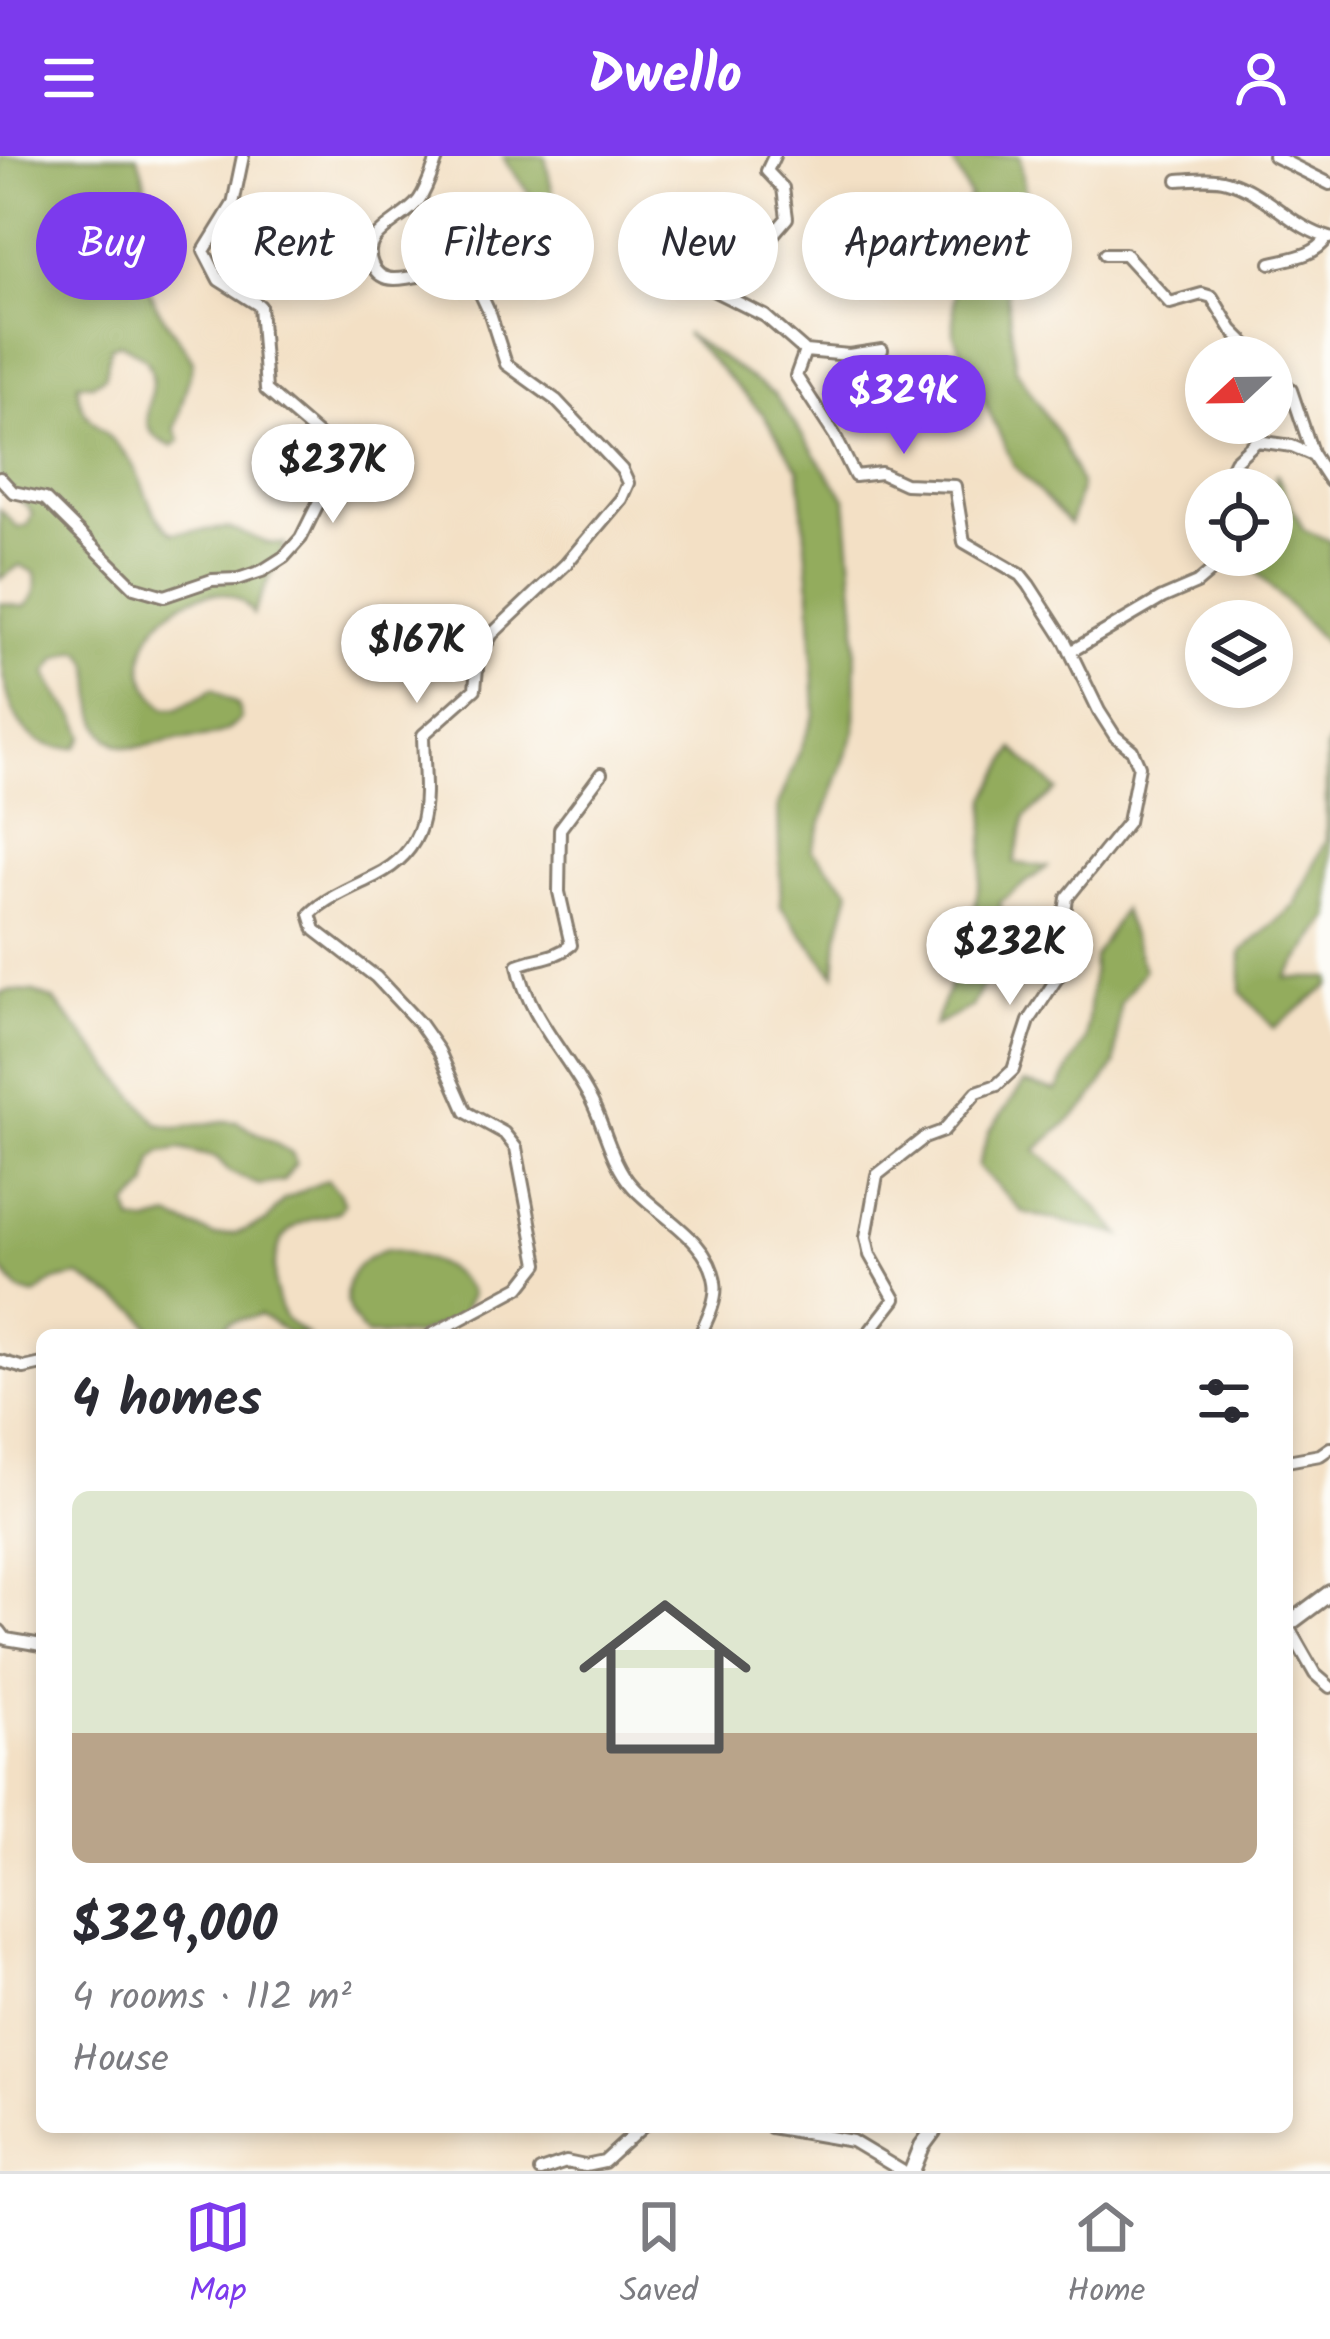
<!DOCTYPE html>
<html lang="en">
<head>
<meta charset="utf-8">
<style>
  :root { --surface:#fff; --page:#f7f7f7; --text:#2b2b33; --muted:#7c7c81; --line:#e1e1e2; --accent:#7c3aed }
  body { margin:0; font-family:Kalam,sans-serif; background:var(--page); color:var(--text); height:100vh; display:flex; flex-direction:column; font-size:45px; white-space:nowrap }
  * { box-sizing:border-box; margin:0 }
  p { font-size:39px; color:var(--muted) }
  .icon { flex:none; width:66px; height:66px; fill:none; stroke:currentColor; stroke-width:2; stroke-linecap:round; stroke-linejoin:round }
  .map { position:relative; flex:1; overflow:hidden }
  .drawer { position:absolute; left:36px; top:1173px; width:1257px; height:804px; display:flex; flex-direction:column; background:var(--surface); border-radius:18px; box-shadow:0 6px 18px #0003 }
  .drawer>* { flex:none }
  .hud { position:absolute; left:36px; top:36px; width:1260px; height:108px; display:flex; gap:24px }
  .needle { width:78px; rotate:248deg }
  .tools { position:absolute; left:1185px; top:180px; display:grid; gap:24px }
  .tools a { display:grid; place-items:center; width:108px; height:108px; border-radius:50%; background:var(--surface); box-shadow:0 6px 18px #0003; font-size:60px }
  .price { position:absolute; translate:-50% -102px; padding:0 27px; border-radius:42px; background:#fff; color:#222; font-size:39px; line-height:78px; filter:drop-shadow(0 3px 6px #0008) }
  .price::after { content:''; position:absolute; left:50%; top:72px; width:36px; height:27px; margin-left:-18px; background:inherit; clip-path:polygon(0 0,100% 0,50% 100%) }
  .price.current { background:var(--accent); color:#fff }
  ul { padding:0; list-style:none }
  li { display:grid; align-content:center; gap:24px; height:636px; padding:0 36px }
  li span { display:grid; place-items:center; height:372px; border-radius:18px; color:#555 }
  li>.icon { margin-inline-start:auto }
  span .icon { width:216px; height:216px; fill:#fffc; stroke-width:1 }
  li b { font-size:51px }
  h2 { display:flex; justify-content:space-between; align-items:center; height:144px; padding:0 36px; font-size:51px }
  .chip { padding:0 42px; border-radius:54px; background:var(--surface); box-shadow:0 6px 18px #0003; font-size:42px; line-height:108px }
  .chip.current { background:var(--accent); color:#fff }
  header { display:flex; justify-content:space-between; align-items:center; height:156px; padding:0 36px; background:var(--accent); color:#fff; font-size:54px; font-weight:800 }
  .dock { display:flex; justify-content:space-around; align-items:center; height:168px; border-top:3px solid var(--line); background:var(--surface); font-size:33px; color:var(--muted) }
  .dock a { display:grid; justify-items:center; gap:6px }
  .dock .current { color:var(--accent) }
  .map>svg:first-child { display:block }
  .forest { fill:#93ac5d; stroke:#58643c; stroke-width:3 }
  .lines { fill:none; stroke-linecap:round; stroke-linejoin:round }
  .minor-casing { stroke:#887e70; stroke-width:16 }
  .tertiary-casing { stroke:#887e70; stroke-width:20 }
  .minor { stroke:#fff; stroke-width:10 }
  .tertiary { stroke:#fff; stroke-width:14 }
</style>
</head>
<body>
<header><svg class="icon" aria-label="menu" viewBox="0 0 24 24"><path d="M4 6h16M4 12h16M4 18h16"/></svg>Dwello<svg class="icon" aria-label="person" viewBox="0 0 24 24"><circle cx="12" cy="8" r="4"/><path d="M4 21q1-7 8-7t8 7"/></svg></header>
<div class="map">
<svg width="1330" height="2015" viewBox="0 0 1330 2015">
  <rect width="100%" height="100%" fill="#fdfcf7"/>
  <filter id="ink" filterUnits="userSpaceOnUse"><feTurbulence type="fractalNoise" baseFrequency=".00833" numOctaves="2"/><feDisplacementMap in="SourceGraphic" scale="24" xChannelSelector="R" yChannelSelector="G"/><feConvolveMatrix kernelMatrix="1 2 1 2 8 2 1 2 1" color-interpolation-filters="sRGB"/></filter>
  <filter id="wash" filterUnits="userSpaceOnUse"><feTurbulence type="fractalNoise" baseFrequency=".004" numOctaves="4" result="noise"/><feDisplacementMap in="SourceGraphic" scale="48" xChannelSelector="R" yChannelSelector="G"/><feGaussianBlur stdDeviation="2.7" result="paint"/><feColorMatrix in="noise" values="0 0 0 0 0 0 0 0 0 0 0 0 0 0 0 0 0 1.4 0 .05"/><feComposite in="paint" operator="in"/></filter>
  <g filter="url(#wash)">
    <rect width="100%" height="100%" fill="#f3e0c5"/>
    <path class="forest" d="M0,0H137C157,46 138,86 149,132C156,158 181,181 193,206L175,273L180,285L172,290C121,271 168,232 146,204C140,197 128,192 121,187L111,190L105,220L92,228L78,227C76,266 111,275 129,303C148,331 144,352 172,377L228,372L268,387L285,388L253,458C215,396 91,489 166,552H178L213,533L238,549L241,562C223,585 200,580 174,584C150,587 124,602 105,578C84,551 103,508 78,494L57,502L47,517C57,547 78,554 84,580L77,591C0,601 0,506 0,447L24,451C36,442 37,431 35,417L20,409L0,423V353L18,372L28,369L32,358L27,350L0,329Z
      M503,0H545L561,79L507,8Z
      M950,0H1020L1026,42L1006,131L1016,213L1061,283L1081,329L1070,368L1014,310L954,179V74L970,41Z
      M685,177L775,239L846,344L856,461L855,574L812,694L850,734L838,780L835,819L781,751L778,650L815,557L810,434L799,314L763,258Z
      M1276,317L1303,373L1330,385V492L1246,405L1250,399H1272Z
      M1330,585V761L1286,822H1330V829L1274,872L1241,836V796L1295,749L1326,683V592Z
      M1014,593L1057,634L1026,660L1014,707L1047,711L1000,746L1005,786L972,851L934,870L970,779L982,711L987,642Z
      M1123,754L1144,814L1120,848L1115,909L1088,948L1036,994L1084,1037L1121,1079L1022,1056L978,1010L989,976L1024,927L1057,935L1086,884L1094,801Z
      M9,835L34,836L54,844L158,968L178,972L223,965L237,966L292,997L296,1007L283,1025L259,1029L230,1016L217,1002L181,993L161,996L153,1004L147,1031L128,1050L132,1065L147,1067L170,1061L215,1080L237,1077L266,1066L283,1044L327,1024L339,1036L344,1048L339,1055C325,1061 307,1062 294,1071C269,1087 270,1138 285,1161C290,1168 300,1174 307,1179H292L260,1159L230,1166L218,1179H156L139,1156L79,1120L53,1125L35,1139L20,1135L0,1112V837Z
      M387,1093C418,1098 455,1108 471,1138L460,1162L415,1179H367C333,1147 342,1108 387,1093Z"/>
  </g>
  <g filter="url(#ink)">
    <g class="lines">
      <g class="minor-casing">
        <path id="minor" d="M1274,0L1330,28
          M1178,24C1195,23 1212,21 1227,25C1266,36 1292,72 1330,82
          M1105,98H1125L1170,147L1202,138L1212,141L1232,174L1259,201
          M1271,107C1292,102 1315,100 1327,82
          M711,133L765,160L805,195L796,220L835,280L855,320L881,317L905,328L955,330L964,386L1021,419L1029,429L1065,485L1099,555L1115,580L1132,594L1139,610L1128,666L1067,742L1064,763L1072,799L1029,865L1013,914L997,929L977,936L943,975L924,982L877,1019L866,1081L870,1099L895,1143L867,1179
          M711,133L734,124L787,62L783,32L767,15L774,0
          M805,195L849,199L882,194
          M1272,212L1291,234L1313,299
          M0,322L13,336L45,343L134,431L165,440L212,424L238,423L262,415L284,401L301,382L333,317L331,290L266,234L260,150L219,124L204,95L233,48L243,0
          M1221,333L1235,305L1257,285L1292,290L1313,299L1330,325
          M1070,496L1162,442L1197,427L1230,399
          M601,618L560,673L559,736L571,789C554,803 538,801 518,809C528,862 569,900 592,946C605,972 612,1008 632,1030C657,1059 709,1083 715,1126C718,1143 707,1164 700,1179
          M431,1179L520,1131L538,1108L516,992L504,977L466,956L439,895L420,868L376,821L315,774L310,758C327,741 353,731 375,720C438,689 424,637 423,579L475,533L478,502L492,478L566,408L621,343L628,327L622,314L556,244L506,208L490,158L470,115C444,110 420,123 394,123C384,123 376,118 372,108C359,77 404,65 419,44C428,31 432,15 438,0
          M0,1205L24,1212L42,1208
          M1287,1305L1320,1299L1330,1292
          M1287,1469L1315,1518L1330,1531
          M0,1475L6,1483L42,1489
          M771,1971L852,1985L902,2015
          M540,2015L566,2006L585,2010L604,2006L642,1971"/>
      </g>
      <g class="tertiary-casing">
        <path id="tertiary" d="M1287,1469L1330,1437
          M912,2015L922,1990L936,1971"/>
      </g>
      <use href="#minor" class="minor"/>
      <use href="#tertiary" class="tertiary"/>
    </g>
  </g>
</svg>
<div class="tools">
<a><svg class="needle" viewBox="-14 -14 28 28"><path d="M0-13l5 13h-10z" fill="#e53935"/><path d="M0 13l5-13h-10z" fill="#7c7c81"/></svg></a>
<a><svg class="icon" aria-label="locate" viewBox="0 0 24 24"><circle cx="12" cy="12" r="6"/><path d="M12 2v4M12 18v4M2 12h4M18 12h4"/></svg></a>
<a><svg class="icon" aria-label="layers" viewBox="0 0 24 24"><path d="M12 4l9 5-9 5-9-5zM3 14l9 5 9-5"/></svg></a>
</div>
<b class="price current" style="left:904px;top:301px">$329K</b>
<b class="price" style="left:333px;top:370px">$237K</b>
<b class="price" style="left:417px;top:550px">$167K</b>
<b class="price" style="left:1010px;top:852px">$232K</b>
<div class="hud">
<a class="chip current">Buy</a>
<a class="chip">Rent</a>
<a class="chip">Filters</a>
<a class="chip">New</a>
<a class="chip">Apartment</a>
</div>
<section class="drawer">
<h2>4 homes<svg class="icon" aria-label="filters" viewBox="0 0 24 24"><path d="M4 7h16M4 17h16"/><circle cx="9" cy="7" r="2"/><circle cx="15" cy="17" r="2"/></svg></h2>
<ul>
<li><span style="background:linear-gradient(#dfe7d0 65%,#b9a48a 0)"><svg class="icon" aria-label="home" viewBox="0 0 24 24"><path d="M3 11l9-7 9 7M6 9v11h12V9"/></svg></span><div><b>$329,000</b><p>4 rooms · 112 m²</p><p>House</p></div></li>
</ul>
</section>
</div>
<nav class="dock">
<a class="current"><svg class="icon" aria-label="map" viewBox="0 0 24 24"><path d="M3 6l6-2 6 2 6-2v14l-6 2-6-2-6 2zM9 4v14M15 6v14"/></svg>Map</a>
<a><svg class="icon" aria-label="saved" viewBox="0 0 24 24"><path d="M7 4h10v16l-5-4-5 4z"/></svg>Saved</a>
<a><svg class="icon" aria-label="home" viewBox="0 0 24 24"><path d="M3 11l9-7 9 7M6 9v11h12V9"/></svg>Home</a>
</nav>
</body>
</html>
